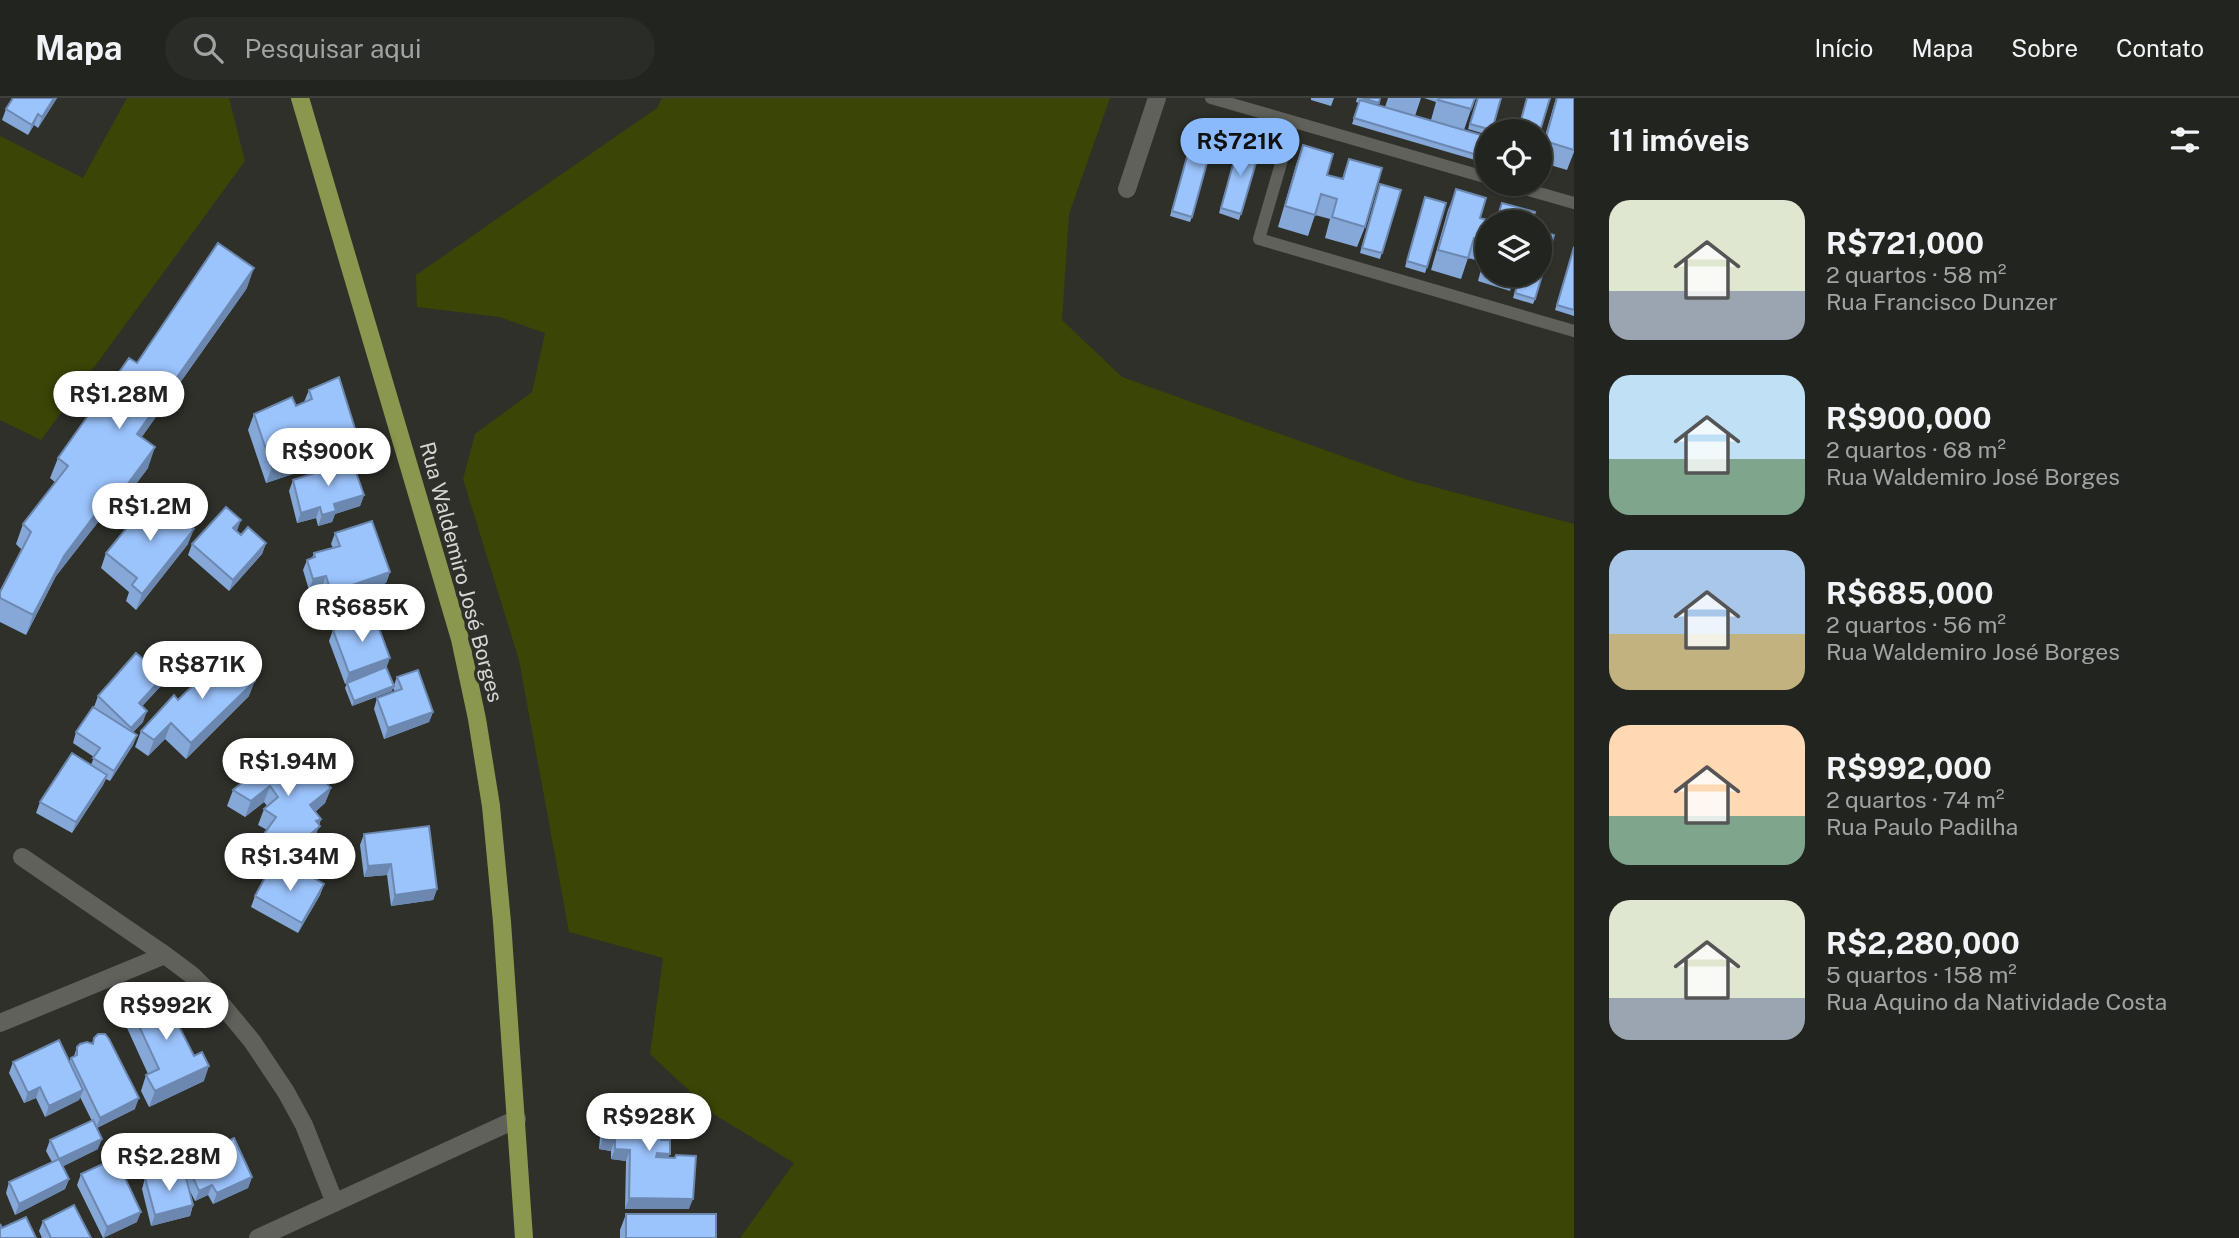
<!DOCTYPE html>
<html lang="pt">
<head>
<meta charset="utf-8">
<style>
  :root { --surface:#22241f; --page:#2a2c28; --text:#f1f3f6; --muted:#a2a4a4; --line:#3f413d; --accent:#8bbafc }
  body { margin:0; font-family:"Public Sans",sans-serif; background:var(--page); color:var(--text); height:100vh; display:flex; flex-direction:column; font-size:26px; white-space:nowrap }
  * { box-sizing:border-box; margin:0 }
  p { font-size:23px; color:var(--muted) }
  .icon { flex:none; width:38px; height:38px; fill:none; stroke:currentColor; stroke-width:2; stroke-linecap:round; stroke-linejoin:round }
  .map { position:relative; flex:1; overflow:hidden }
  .sheet { display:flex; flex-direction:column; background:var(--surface); width:665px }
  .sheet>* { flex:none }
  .tools { position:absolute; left:1475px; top:21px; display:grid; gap:14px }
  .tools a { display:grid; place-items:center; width:77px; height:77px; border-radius:50%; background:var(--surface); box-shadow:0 2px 5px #0004,0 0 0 2px var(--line); font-size:35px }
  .price { position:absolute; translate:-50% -60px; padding:0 16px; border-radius:24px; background:#fff; color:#222; font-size:23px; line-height:46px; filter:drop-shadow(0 2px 4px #0008) }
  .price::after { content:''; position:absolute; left:50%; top:42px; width:21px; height:16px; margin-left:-10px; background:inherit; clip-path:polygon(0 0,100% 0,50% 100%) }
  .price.on { background:var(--accent); color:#111 }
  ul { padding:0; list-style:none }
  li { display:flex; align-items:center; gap:21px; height:175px; padding:0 35px }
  li span { display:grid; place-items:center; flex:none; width:196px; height:140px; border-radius:21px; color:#555 }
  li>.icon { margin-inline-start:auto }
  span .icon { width:84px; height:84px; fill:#fffc; stroke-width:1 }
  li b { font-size:30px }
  h2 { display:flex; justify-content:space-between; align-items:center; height:84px; padding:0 35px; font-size:30px }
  header { display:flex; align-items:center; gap:42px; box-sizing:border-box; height:98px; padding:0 35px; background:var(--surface); border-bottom:2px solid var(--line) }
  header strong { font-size:33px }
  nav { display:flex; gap:38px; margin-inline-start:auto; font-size:24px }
  .search { width:490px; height:63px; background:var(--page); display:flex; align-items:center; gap:18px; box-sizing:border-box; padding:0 24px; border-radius:38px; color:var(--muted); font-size:26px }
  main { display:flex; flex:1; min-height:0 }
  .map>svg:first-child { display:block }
  .green { fill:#3b4506 }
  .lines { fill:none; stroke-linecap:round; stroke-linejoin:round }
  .service { stroke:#5f615a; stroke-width:12 }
  .minor { stroke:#5f615a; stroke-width:18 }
  .primary { stroke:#89974f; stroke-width:18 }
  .wall { fill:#85a8d9 }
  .shaded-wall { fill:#6c88b0 }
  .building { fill:#9bc3fc; stroke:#6c88b0; stroke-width:2 }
  .labels { text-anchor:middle; stroke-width:7; stroke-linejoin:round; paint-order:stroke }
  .street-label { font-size:21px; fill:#d6d7d3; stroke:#2e3029 }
</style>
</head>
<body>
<header>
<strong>Mapa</strong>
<div class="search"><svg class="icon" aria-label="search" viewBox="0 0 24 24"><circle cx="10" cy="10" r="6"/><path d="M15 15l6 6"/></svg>Pesquisar aqui</div>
<nav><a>Início</a><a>Mapa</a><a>Sobre</a><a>Contato</a></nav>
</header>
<main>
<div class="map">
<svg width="1574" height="1140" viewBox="0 0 1574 1140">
  <rect width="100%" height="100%" fill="#2e3029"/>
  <path class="green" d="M127,0H229L245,63L41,342L0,322V38L83,80Z
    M662,0H1110L1069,116L1062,222L1122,279L1408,382L1574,426V1140H740L794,1065L715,1017L650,956L663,860L569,834L519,562L463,381L475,336L532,294L545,235L499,219L417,209L416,177L657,10Z"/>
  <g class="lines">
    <path class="service" d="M1211,0L1488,80
      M1293,24L1259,141L1574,233
      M1507,86L1574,105"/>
    <path class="minor" d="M1127,91L1157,0
      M22,759L165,857L193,878L223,908L252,943L286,994L304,1027L335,1105
      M0,925L165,857
      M258,1140L517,1021"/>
    <path class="primary" d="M300,0L460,541L477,621L491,708L502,824L524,1140"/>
  </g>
  <path class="wall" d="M13,0H57L38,30L34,27L28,37L2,22L6,11Z
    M1311,0H1334L1331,8L1311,2Z
    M1357,0H1380L1378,7L1385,9L1388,0H1421L1415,18L1488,47L1482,64L1352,26L1359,5L1356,4Z
    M1424,0H1475L1464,32L1431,22L1436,4Z
    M1477,0H1501L1491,33H1488V37L1468,31Z
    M1556,0H1574V54L1567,72L1540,64V55Z
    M1239,45L1260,51L1239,122L1219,115Z
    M1303,47L1327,77L1342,81L1349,61L1365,129L1357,149L1325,140L1330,121L1315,117L1308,138L1278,129L1296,67Z
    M1190,48L1192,119L1190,124L1170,118Z
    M1378,91L1401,92L1380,161L1360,155Z
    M1456,92L1480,120L1495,124L1502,105L1532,124H1488V177H1516L1510,193L1478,183L1483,164L1468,160L1461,181L1431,172L1448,112Z
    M1423,105L1427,169L1425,175L1405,169Z
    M1574,148V218L1555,212Z
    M1520,177L1535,201L1533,206L1513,200Z
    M247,190L141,340L148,370L108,423L102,419L56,478L26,537L0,524V494L22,452L16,446L23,426L56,385L50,380L58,360L137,265Z
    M309,292L352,352L319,364L317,368L266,385L248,332L254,316L296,308L304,304Z
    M293,382L364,397L360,408L335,416L332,424L318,428L316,420L297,425L289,393Z
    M236,433L241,437L266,445L262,456L229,493L188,457L192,446Z
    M335,435L390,474L386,485L352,496L350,501L328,508L322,489L309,492L303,472L307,462L312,460L314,455L333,450L331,446Z
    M188,446L136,512L126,503L129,494L101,470L106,455Z
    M333,532L386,570L392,593L352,608L345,590L347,585L345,586L329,543Z
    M164,578L160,589L142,608L143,624L133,634L137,637L133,647L110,683L106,681L103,687L72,735L36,715L40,704L91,667L94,659L73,645L76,634L94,609L98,598Z
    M397,579L433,614L429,624L384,641L374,611L377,600L395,594L393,590Z
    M249,598L186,661L165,641L148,658L135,649L141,633L178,602Z
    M274,672L331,690L325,705L315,714L321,721L314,743L286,768L259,752L264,736L267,732L258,727L264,711L267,708L264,704L245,719L227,708L233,692Z
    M364,736L437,791L433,802L391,808L387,777L364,779L360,747Z
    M295,783L324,786L320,797L298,835L251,809L255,798Z
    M135,902L204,983L149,1009L141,993L146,977L148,976L127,930L131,920L130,918Z
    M94,940L135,1011L97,1030L98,1051L63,1068L69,1081L65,1091L15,1117L6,1095L9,1084L52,1064L46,1053L50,1042L92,1023L80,999L79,1002L45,1019L36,1000L24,1005L9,975L13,964H69L71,960L74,958L77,949L92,946Z
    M606,1004L661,1042L668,1060H674L676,1057L689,1111H625L626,1063L611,1061V1053L599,1051L602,1015Z
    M197,1057L252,1079L248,1090L213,1106L208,1097L195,1103L189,1091L193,1107L190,1118L151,1128L142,1091L145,1080L164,1082L186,1078L189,1071L193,1068Z
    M126,1075L124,1079L137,1124L103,1140L77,1087L81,1076Z
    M626,1116L716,1140H620V1132Z
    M43,1123L91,1140H42L39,1133Z"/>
  <path class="shaded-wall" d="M54,0H57L38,30L42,19Z
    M38,16L34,27L28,37L32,27Z
    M254,170L247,190L129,357L137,336Z
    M357,337L352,352L319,364L317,368L266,385L272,369L321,349Z
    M155,349L148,370L108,423L115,403Z
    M364,397L360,408L335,416L332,424L318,428L322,417L334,406Z
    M109,398L102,419L56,478L26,537L33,517L64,458Z
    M320,409L316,420L297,425L301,415Z
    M241,422L237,433L233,430Z
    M194,431L188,446L136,512L142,496Z
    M266,445L262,456L229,493L233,482Z
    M390,474L386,485L352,496L350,501L328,508L332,497L352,487Z
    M326,478L322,489L309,492L313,481Z
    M390,560L386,571L345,586L349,575Z
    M164,578L160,589L135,616L139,605Z
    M255,583L249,598L186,661L191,645Z
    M394,588L392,593L352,608L354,603Z
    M147,613L143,624L127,641L131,630Z
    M433,614L429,624L384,641L388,630Z
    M171,625L165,641L148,658L154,642Z
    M137,637L133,647L110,683L114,673Z
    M107,677L103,687L72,735L76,724Z
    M270,688L264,704L245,719L251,703Z
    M331,690L325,705L305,723L310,707Z
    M321,721L314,743L286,768L292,752L316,723Z
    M391,766L387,777L364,779L368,768Z
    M324,786L320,797L298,835L302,825Z
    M437,791L433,802L391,808L395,797Z
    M209,968L204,983L149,1009L155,993Z
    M40,989L36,1000L24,1005L28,995Z
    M83,992L79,1002L45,1019L49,1008Z
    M139,1000L135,1011L96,1030L100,1020Z
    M603,1040L615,1042L611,1053L599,1051Z
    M102,1041L98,1051L56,1072L59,1061Z
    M615,1051L630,1052L626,1063L611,1061Z
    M657,1055L670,1056L666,1066L653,1065Z
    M252,1079L248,1090L213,1106L217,1095Z
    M69,1081L65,1091L15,1117L19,1106Z
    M212,1087L208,1097L195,1103L199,1093Z
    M629,1100L693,1101L689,1111H625Z
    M193,1107L190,1118L151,1128L155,1117Z
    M141,1114L137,1124L103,1140L107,1129Z"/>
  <path class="building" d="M13,0H54L42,19L38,16L32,27L6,11Z
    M1362,0H1380L1379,5Z
    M1439,0H1475L1471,11L1438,2Z
    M1478,0H1501L1492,32L1470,26Z
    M1527,0H1550L1540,33H1518Z
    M1557,0H1574V52L1545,43Z
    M1360,2L1488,39V47L1484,59L1354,20Z
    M1239,45L1260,51L1241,116L1221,110Z
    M1303,47L1333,56L1327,77L1343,81L1349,61L1382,70L1365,129L1332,119L1337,101L1321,96L1315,117L1285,108Z
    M1190,48L1210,54L1192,119L1172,113Z
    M1380,86L1401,92L1382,155L1362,150Z
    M1456,91L1486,100L1480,120L1495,124H1488V143L1474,140L1468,160L1438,152Z
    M1425,99L1446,105L1427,169L1407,163Z
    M1502,105L1535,114L1532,124H1496Z
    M1540,132L1554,137L1535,201L1515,195L1520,177H1540Z
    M218,145L254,170L137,336L155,349L115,403L109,398L64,458L33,517L0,500V494L31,434L23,426L68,368L58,360L129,260L137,265Z
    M1574,149V212L1557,207Z
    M339,279L357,337L321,349L323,353L272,369L254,316L292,299L296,308L312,301L309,292Z
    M352,363L364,397L334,406L336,413L322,417L320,409L301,415L293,382Z
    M153,398L194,431L142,496L132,487L137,480L106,455Z
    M226,409L241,422L233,430L241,437L248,429L266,445L233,482L192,446Z
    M372,423L390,474L352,487L354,491L332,497L326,478L313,481L307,462L315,459L314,455L340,448L335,435Z
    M374,517L390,560L349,575L333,532Z
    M136,555L164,578L139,605L147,613L131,630L98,598Z
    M226,555L255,583L191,645L171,625L154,642L141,633L174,597L178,602Z
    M386,569L394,588L354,603L347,585Z
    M418,572L433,614L388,630L377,600L402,591L397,579Z
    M93,609L137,637L114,673L93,660L100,650L76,634Z
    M294,649L331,690L310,707L321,721L316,723L320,728L292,752L264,736L276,719L264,711L278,699L270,688L251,703L233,692L267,664L274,672Z
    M72,655L107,677L76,724L40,704Z
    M429,728L437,791L395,797L391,766L368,768L364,736Z
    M271,769L295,783L301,773L324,786L302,825L255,798Z
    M156,892L160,901L164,899L194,958L202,954L209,968L155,993L146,977L159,971L133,915L139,911L135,902Z
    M98,936H105L109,941L139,1000L100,1020L71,960L77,957V949L80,946L87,944L93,946L94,940Z
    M59,942L83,992L49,1008L40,989L28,995L13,964Z
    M606,1004L663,1009L661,1042H670V1056L657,1055L656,1059L675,1060L676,1057L696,1058L693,1101L629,1100L630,1052L615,1051V1042L603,1040Z
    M93,1022L102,1041L59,1061L50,1042Z
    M234,1040L252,1079L217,1095L212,1087L199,1093L189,1071L200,1064L197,1057Z
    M118,1059L126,1075L123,1076L141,1114L107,1129L81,1076Z
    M59,1061L69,1081L19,1106L9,1084Z
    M162,1074L164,1082L185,1076L193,1107L155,1117L145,1080Z
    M74,1107L91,1140H51L43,1123Z
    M626,1116H716V1140H626Z
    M26,1119L36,1140H0V1126L2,1130Z"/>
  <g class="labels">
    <g class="street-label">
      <text transform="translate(461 474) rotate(75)" y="7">Rua Waldemiro José Borges</text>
    </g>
  </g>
</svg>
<div class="tools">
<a><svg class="icon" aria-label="locate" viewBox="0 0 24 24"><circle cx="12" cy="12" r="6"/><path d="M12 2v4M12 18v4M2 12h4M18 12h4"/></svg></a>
<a><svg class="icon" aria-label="layers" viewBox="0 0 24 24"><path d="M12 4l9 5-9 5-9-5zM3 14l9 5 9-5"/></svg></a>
</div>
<b class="price on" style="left:1240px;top:80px">R$721K</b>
<b class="price" style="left:119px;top:333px">R$1.28M</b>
<b class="price" style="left:328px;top:390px">R$900K</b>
<b class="price" style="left:150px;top:445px">R$1.2M</b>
<b class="price" style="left:362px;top:546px">R$685K</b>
<b class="price" style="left:202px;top:603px">R$871K</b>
<b class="price" style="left:288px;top:700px">R$1.94M</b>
<b class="price" style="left:290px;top:795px">R$1.34M</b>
<b class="price" style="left:166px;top:944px">R$992K</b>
<b class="price" style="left:649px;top:1055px">R$928K</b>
<b class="price" style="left:169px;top:1095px">R$2.28M</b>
</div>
<section class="sheet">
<h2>11 imóveis<svg class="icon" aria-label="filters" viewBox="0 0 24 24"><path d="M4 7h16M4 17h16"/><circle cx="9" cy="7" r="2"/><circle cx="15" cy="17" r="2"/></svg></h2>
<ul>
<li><span style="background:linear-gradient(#dfe7d0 65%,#9aa5b1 0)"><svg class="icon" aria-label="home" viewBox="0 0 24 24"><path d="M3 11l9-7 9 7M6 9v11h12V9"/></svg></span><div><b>R$721,000</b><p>2 quartos · 58 m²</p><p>Rua Francisco Dunzer</p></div></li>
<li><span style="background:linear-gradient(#bfe0f5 60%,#7fa58c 0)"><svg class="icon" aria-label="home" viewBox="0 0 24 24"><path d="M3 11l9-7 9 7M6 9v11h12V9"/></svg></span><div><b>R$900,000</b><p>2 quartos · 68 m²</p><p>Rua Waldemiro José Borges</p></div></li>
<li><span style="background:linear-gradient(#a9c7e8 60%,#c2b280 0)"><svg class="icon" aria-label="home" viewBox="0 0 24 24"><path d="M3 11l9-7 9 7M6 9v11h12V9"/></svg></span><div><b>R$685,000</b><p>2 quartos · 56 m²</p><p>Rua Waldemiro José Borges</p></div></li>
<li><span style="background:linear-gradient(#ffd9b3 65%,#7fa58c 0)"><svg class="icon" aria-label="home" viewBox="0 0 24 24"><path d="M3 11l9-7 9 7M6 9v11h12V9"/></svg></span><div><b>R$992,000</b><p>2 quartos · 74 m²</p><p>Rua Paulo Padilha</p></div></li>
<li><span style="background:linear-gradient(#dfe7d0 70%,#9aa5b1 0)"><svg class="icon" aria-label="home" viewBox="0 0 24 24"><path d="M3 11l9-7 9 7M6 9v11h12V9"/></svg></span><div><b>R$2,280,000</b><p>5 quartos · 158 m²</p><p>Rua Aquino da Natividade Costa</p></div></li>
</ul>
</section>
</main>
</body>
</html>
